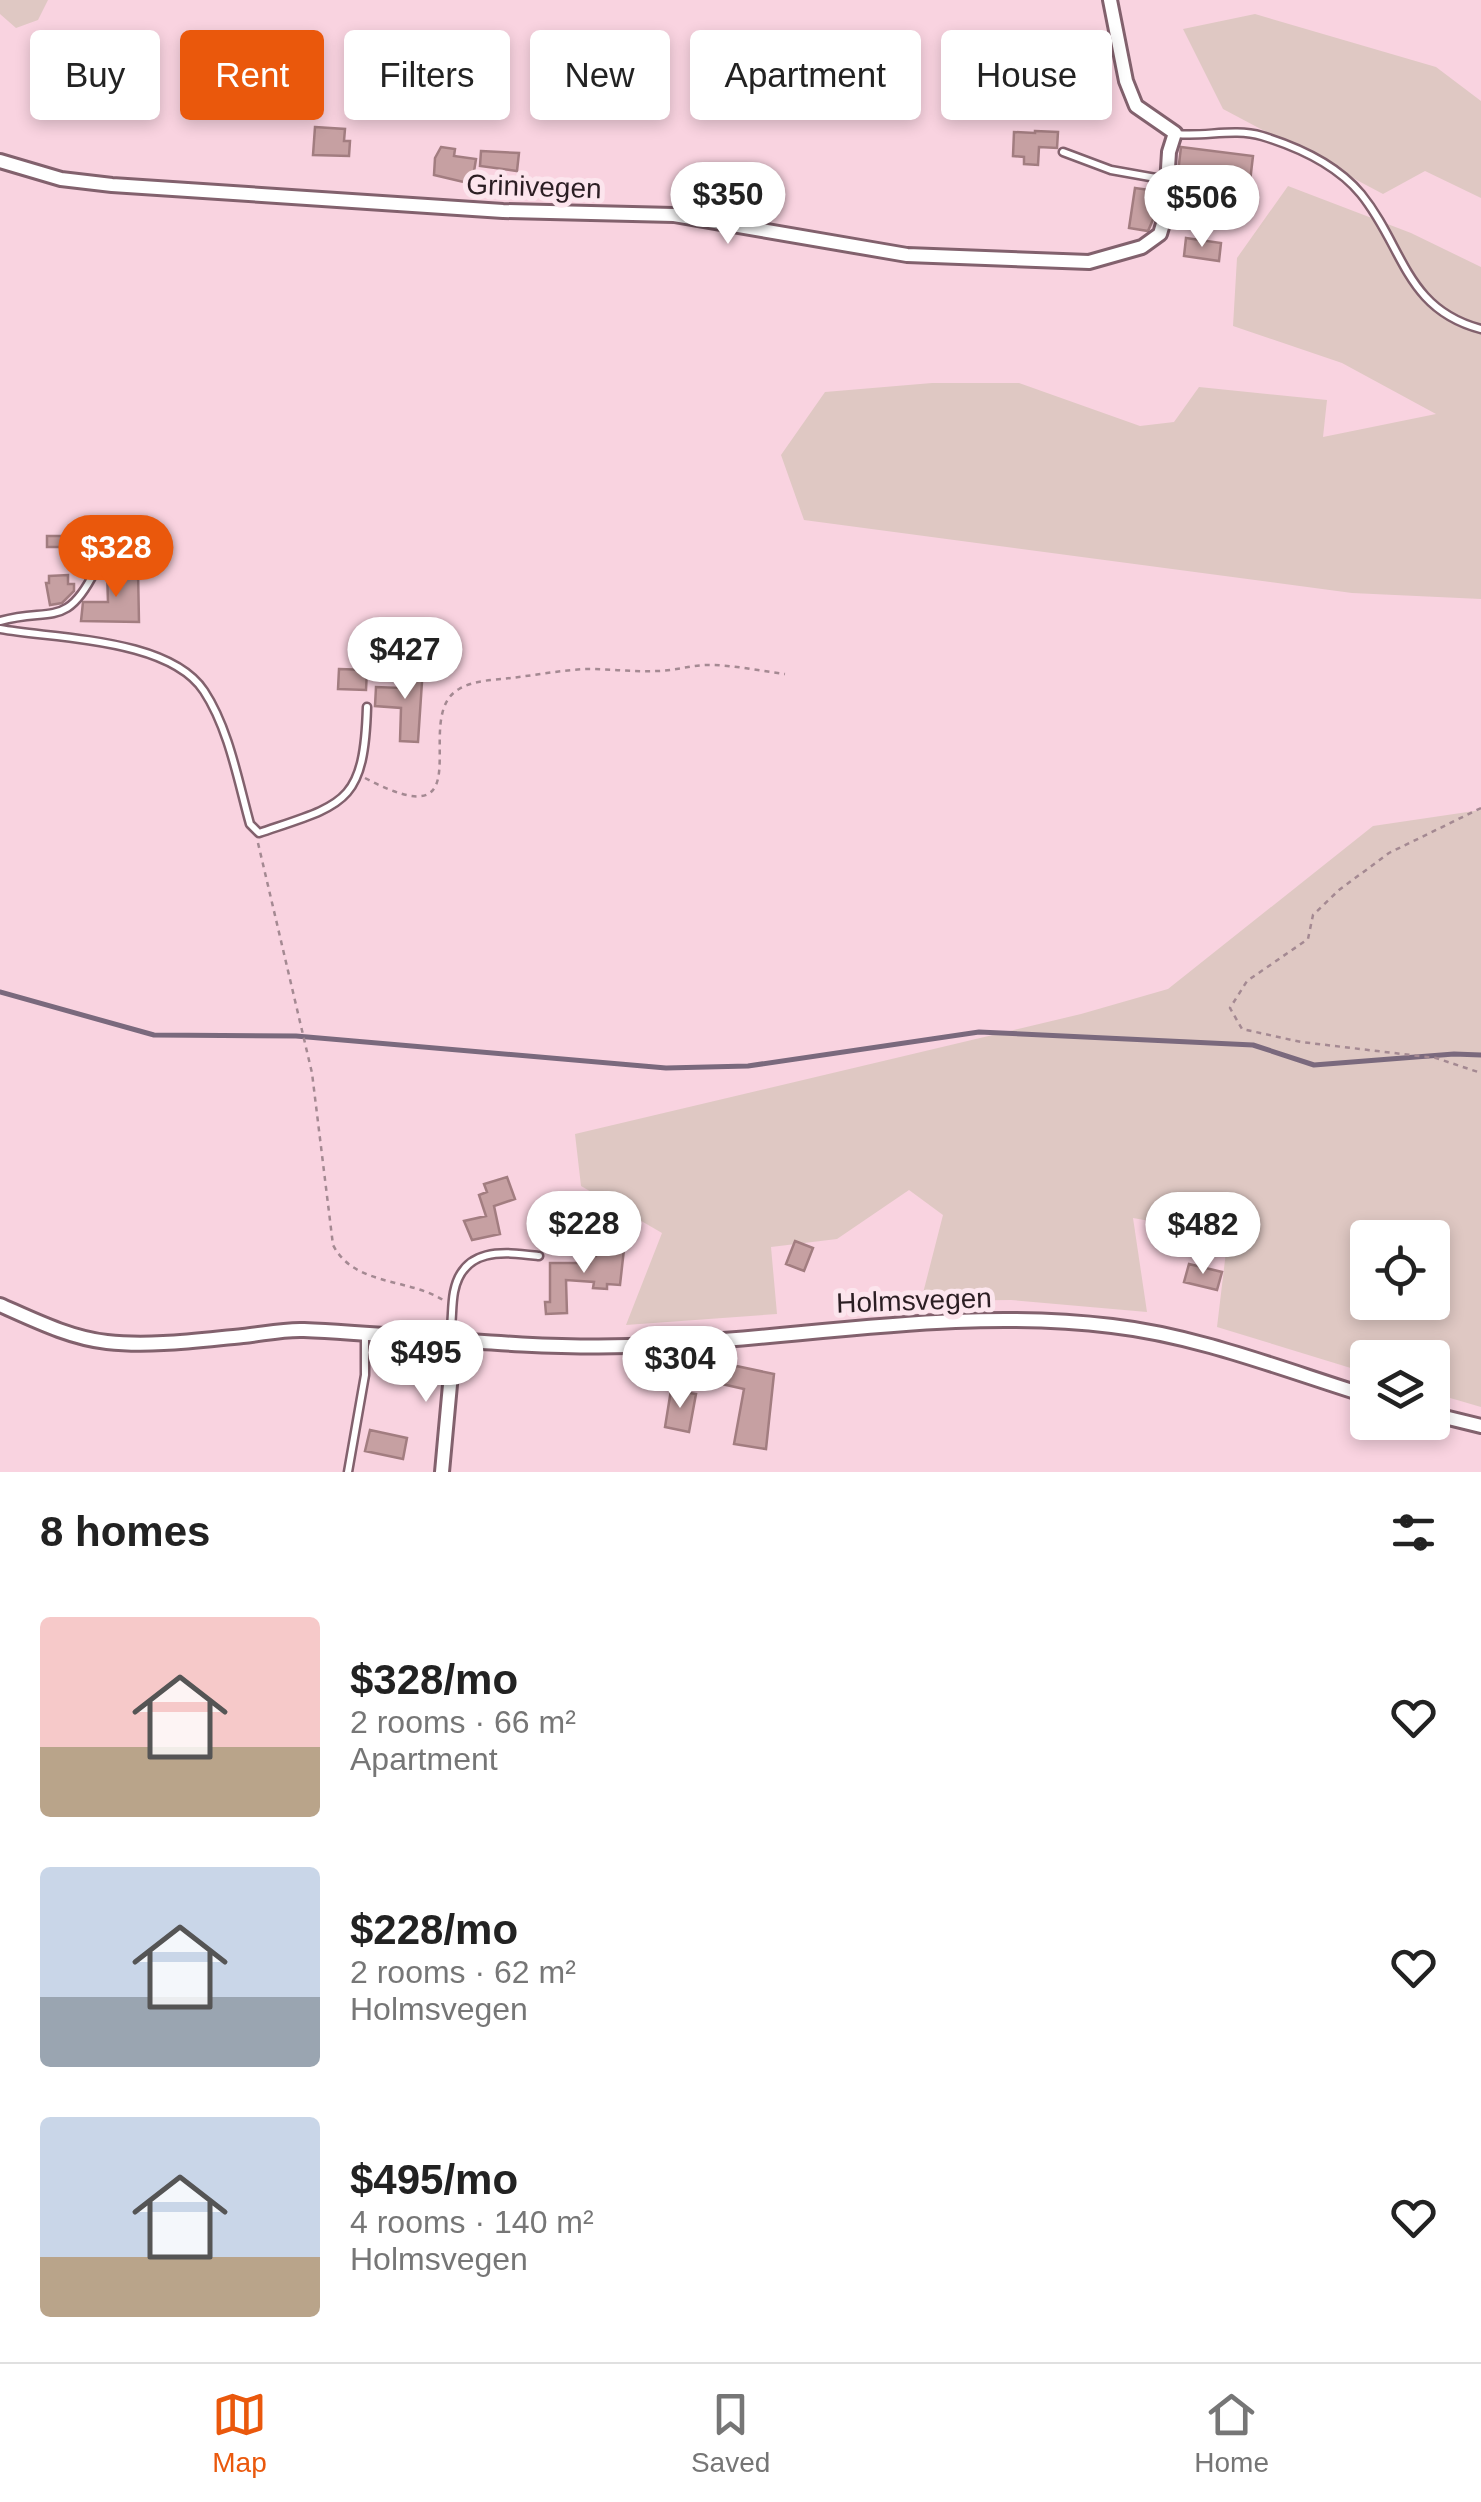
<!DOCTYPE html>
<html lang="en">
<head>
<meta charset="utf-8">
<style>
  :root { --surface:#fff; --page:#f2f2f2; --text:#222; --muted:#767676; --line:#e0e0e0; --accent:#ea580c }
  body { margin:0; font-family:Arial,sans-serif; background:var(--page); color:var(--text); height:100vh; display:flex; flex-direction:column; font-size:38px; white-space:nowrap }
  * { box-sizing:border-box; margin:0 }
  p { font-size:32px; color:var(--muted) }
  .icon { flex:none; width:55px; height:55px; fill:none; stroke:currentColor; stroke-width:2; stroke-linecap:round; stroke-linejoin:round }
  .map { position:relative; height:1472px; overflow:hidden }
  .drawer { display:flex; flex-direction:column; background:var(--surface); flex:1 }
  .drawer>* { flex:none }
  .banner { position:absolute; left:30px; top:30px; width:1422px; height:90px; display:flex; gap:20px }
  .fabs { position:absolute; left:1350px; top:1220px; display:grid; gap:20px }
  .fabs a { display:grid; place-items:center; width:100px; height:100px; border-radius:10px; background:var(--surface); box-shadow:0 5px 15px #0003; font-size:50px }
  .price { position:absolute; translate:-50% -85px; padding:0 22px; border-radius:35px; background:#fff; color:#222; font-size:32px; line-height:65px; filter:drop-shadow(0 2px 5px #0008) }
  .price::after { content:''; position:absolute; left:50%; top:60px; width:30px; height:22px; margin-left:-15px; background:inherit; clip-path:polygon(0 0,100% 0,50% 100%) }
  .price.selected { background:var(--accent); color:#fff }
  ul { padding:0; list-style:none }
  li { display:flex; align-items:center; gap:30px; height:250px; padding:0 40px }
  li span { display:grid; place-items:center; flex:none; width:280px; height:200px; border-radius:10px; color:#555 }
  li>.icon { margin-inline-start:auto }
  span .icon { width:120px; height:120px; fill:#fffc; stroke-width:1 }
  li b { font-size:42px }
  h2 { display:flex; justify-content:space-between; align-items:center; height:120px; padding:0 40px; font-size:42px }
  .chip { padding:0 35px; border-radius:10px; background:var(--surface); box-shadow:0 5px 15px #0003; font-size:35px; line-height:90px }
  .chip.selected { background:var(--accent); color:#fff }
  .menu { display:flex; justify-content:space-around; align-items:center; height:140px; border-top:2px solid var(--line); background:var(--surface); font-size:28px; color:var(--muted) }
  .menu a { display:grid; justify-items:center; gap:5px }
  .menu .selected { color:var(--accent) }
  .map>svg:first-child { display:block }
  .green { fill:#dfc8c3; fill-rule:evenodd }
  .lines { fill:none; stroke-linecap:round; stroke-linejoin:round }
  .stream { stroke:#7a697d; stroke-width:5 }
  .building { fill:#c6a0a2; stroke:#a27d80; stroke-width:2.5 }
  .service-casing { stroke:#82616d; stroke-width:11 }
  .minor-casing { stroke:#82616d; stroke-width:18 }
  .path { stroke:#a48992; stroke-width:2.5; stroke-dasharray:5 5; stroke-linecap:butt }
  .service { stroke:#fff; stroke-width:6 }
  .minor { stroke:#fff; stroke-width:12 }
  .labels { text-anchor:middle; stroke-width:10; stroke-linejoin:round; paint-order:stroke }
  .street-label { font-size:28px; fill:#2b1e23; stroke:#fce5ed }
</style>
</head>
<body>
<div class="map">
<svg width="1481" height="1472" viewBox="0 0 1481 1472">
  <rect width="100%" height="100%" fill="#f9d3e0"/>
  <path class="green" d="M0,0H48L38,20L16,28L0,14Z
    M1255,14L1436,67L1481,101V198L1425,171L1383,194L1223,109L1183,29Z
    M1288,186L1411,233L1481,267V599L1352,593L804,520L781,455L825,392L932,383H1019L1140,426L1174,422L1199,387L1327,400L1323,437L1436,414L1342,363L1233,326L1237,258Z
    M1481,810V1407L1433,1393L1432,1358H1368L1367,1373L1217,1327L1228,1235L1133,1218L1147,1312L1011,1300L921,1301L943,1215L909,1190L837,1239L771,1247L777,1314L626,1325L662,1233L581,1186L575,1134L1081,1014L1168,989L1373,826ZM1368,1238H1432V1302H1368Z"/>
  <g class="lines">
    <path class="stream" d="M0,992L154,1035L296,1036L666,1068L748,1066L979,1032L1253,1045L1314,1065L1454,1054L1481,1055"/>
  </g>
  <path class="building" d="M315,127L345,129L344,141H350L349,156L313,155Z
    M1035,131L1058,132L1057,148L1039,147L1038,165L1024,164V157L1013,156L1014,132L1035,133Z
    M441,147L455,149L454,156L476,159L472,184L434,175L435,158Z
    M1181,147L1253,156L1249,190L1177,181Z
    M481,151L519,153L517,171L480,166Z
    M1135,188L1157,191L1155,215L1148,231L1129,228Z
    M1186,238L1221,243L1219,261L1184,256Z
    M47,536H82V547H47Z
    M138,570L139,622L81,621L83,602H108L107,571Z
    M68,575V584H74V591L62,603L50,605L46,583H49V576Z
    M402,666L423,667L418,742L400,741L401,708L375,706L376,687L401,688Z
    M339,669L367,670L366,690L338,689Z
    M507,1177L515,1199L494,1206L500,1234L472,1240L464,1221L486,1216L479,1195L487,1192L484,1184Z
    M795,1241L813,1248L804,1271L786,1264Z
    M597,1246L624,1249L620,1285L607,1284V1289L593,1288L594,1282L566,1280L567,1313L546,1314L545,1302H550V1263H590V1256H596Z
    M1189,1264L1222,1272L1217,1290L1184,1282Z
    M708,1360L774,1374L766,1449L734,1444L744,1389L704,1380Z
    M671,1390L696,1394L689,1432L665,1427Z
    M370,1430L407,1438L403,1459L365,1451Z"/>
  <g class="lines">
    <g class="service-casing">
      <path id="service" d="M1177,134C1205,137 1234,128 1262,136C1298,147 1337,165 1361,194C1404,247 1405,309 1481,329
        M1063,152L1111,170L1167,180
        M0,621C51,607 66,629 95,571
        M0,629C56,639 169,638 204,691C229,729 238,781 250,824L259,833C344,804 364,805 367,707
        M449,1340C453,1323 451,1308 454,1292C463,1246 505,1252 539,1256
        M348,1472L365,1375V1335"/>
    </g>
    <g class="minor-casing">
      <path id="minor" d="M0,161L61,179L112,185L503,211L674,215L907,255L1089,262L1142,247L1160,234L1165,217L1169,152L1175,133L1136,106L1126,81L1110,0
        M0,1305C34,1320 70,1338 107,1342C151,1347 200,1340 243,1336C263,1334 284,1329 304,1330C412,1335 520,1349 629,1346C790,1341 950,1306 1112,1326C1199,1336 1284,1370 1368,1396
        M1432,1414L1481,1426
        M442,1472L454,1341"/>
    </g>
    <path class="path" d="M365,778C488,843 409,717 459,689C474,680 494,680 511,678C536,675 562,670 587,669C610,669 633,672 656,671C674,671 691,665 709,665C734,665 760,671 785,674
      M1481,808L1389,853L1339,890L1313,915L1308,939L1247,981L1230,1008L1242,1029L1301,1042L1436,1058L1481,1073
      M258,843L312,1073L333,1245C354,1286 408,1278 443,1300"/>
    <use href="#service" class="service"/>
    <use href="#minor" class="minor"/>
  </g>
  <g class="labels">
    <g class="street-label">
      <text transform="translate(534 186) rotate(2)" y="10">Grinivegen</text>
      <text transform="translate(914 1300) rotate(-2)" y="10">Holmsvegen</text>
    </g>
  </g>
</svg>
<div class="fabs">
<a><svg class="icon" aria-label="locate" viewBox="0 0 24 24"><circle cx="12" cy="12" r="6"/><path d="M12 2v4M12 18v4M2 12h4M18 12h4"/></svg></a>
<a><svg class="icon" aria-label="layers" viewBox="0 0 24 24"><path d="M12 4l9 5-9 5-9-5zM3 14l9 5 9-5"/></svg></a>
</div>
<b class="price" style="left:728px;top:247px">$350</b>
<b class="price" style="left:1202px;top:250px">$506</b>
<b class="price selected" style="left:116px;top:600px">$328</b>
<b class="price" style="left:405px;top:702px">$427</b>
<b class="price" style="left:584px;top:1276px">$228</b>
<b class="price" style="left:1203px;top:1277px">$482</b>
<b class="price" style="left:426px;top:1405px">$495</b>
<b class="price" style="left:680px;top:1411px">$304</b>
<div class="banner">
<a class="chip">Buy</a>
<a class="chip selected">Rent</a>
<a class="chip">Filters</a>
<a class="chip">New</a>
<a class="chip">Apartment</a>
<a class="chip">House</a>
</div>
</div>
<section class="drawer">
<h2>8 homes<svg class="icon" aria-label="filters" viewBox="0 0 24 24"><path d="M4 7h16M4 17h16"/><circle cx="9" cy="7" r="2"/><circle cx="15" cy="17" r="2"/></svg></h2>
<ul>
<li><span style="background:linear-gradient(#f6c9c9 65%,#b9a48a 0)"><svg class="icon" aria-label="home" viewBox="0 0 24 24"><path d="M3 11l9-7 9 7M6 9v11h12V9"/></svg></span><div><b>$328/mo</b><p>2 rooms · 66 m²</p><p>Apartment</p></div><svg class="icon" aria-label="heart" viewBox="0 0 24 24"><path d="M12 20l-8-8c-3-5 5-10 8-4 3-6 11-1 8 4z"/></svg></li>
<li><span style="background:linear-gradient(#c9d6e8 65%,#9aa5b1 0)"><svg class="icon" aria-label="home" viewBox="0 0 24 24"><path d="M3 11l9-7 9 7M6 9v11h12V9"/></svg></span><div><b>$228/mo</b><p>2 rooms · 62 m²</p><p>Holmsvegen</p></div><svg class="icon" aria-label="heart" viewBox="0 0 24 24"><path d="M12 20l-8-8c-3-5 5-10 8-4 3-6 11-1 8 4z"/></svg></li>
<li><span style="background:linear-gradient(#c9d6e8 70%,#b9a48a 0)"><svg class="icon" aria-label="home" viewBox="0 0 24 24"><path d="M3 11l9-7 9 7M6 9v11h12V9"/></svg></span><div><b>$495/mo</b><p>4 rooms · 140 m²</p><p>Holmsvegen</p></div><svg class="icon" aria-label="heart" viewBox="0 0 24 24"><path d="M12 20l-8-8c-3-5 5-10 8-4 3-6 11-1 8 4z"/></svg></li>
</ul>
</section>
<nav class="menu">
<a class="selected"><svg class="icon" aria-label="map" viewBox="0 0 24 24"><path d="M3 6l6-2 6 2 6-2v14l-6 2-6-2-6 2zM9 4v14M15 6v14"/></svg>Map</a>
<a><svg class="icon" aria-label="saved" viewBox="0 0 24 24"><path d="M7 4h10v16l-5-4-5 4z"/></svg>Saved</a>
<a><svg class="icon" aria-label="home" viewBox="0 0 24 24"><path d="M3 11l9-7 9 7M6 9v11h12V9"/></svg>Home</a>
</nav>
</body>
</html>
